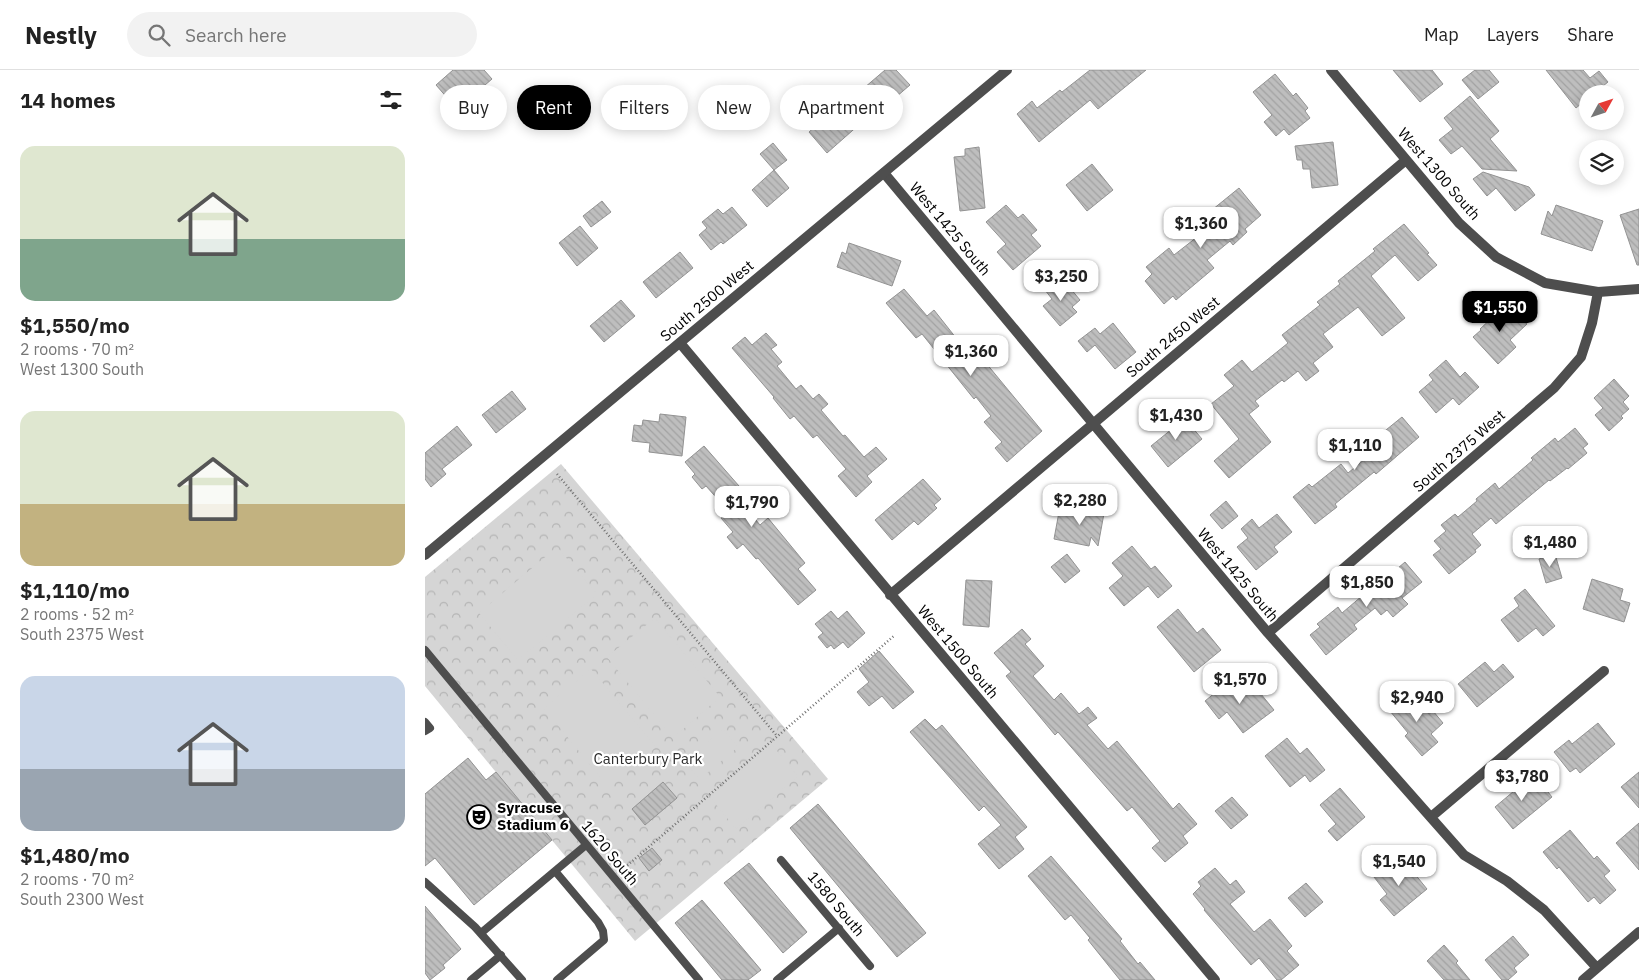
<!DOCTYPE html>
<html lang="en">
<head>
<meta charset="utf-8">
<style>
  :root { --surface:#fff; --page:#f2f2f2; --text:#222; --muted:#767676; --line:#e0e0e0; --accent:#000 }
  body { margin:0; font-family:"IBM Plex Sans",sans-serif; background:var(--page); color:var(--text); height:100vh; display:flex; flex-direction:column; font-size:19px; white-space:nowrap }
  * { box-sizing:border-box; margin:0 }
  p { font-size:16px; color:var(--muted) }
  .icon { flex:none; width:28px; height:28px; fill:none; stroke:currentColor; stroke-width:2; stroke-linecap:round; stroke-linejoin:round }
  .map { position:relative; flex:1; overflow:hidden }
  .details { display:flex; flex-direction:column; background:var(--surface); width:425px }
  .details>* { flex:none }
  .banner { position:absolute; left:15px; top:15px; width:475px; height:45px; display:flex; gap:10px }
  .needle { width:32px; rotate:50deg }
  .controls { position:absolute; left:1154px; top:15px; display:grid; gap:10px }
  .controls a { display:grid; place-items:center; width:45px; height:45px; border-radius:50%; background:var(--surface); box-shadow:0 2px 12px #0003; font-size:25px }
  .price { position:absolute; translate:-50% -42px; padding:0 11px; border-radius:10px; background:#fff; color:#222; font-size:16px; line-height:32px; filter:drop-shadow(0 1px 2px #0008) }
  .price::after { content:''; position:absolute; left:50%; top:30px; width:15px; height:11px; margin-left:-8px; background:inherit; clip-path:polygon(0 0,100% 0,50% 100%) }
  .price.on { background:var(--accent); color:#fff }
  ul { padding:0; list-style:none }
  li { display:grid; align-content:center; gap:10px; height:265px; padding:0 20px }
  li span { display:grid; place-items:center; height:155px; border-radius:15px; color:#555 }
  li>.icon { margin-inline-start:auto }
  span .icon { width:90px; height:90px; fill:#fffc; stroke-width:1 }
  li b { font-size:21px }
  h2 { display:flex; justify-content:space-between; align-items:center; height:60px; padding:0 20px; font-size:21px }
  .tag { padding:0 18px; border-radius:22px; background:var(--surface); box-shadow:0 2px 12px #0003; font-size:18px; line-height:45px }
  .tag.on { background:var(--accent); color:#fff }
  header { display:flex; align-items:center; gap:30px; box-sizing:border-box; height:70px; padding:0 25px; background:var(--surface); border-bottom:1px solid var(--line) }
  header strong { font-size:24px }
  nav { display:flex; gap:28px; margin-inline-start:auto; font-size:18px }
  .search { width:350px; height:45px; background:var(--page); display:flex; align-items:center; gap:12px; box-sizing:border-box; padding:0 18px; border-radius:28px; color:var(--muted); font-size:19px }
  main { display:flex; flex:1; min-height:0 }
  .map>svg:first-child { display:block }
  .forest { fill:url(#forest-crowns) }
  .pitch { fill:#d5d5d5 }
  .building { fill:url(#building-back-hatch); stroke:#929292 }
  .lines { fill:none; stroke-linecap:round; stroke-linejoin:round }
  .path { stroke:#707070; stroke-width:2.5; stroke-dasharray:1 2.5; stroke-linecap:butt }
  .service { stroke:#4e4e4e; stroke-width:8 }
  .minor { stroke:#4e4e4e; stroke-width:10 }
  .tertiary { stroke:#4e4e4e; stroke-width:10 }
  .labels { text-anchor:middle; stroke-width:4.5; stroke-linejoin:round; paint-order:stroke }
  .street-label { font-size:15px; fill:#000; stroke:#fff }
  .park-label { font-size:15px; fill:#2c2c2c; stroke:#fff }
  .poi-label { font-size:15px; font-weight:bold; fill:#000; stroke:#fff; text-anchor:start }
</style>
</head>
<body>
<header>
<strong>Nestly</strong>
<div class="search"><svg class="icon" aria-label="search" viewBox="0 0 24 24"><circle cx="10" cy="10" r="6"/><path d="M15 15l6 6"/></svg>Search here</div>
<nav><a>Map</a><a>Layers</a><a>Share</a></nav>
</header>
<main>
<section class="details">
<h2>14 homes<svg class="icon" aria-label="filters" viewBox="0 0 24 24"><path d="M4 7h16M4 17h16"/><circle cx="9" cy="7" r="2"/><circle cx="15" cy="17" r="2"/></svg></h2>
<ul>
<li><span style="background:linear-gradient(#dfe7d0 60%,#7fa58c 0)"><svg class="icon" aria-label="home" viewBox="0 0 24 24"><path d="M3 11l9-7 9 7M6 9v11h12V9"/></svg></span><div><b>$1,550/mo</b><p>2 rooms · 70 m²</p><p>West 1300 South</p></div></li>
<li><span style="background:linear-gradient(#dfe7d0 60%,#c2b280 0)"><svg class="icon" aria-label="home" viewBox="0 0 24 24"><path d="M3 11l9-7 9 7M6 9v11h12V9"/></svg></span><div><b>$1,110/mo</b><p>2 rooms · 52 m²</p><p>South 2375 West</p></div></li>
<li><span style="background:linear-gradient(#c9d6e8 60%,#9aa5b1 0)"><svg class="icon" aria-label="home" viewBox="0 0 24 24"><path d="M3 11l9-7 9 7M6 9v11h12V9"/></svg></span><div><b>$1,480/mo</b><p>2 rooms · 70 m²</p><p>South 2300 West</p></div></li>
</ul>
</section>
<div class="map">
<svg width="1214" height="910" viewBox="0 0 1214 910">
  <defs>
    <pattern id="forest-crowns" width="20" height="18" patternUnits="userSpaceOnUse" patternTransform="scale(1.25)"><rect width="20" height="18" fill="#d5d5d5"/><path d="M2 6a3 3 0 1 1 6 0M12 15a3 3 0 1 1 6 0" fill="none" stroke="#b5b5b5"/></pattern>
    <pattern id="building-back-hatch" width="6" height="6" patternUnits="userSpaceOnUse" patternTransform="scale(1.25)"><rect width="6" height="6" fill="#bebebe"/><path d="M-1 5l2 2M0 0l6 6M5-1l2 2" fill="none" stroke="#a2a2a2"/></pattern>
  </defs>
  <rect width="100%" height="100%" fill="#fff"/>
  <path class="forest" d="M136,394L403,709L210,871L0,616V507Z"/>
  <path class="pitch" d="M132,477L172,524L93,590L54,543Z
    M230,548L295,627L248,668L182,587Z
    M166,599L231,677L183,717L119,638Z
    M298,659L313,677L275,709L259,692Z
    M347,675L373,706L311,759L285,727Z"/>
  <path class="building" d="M28,0H59L67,9L39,33L32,25L25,31L11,15Z
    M460,0H471L485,15L457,39L439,18Z
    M665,0H721L673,39L665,30L614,72L592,44L607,31L612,38L635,20L637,22Z
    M968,0H1007L1018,14L995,32Z
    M1050,0H1064L1074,12L1053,29L1037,10Z
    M1121,0H1158L1165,8L1174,1L1183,12L1168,24H1162V29L1151,38Z
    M850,4L868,26L871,23L883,38L880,41L885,48L864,65L859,59L851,66L839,52L847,45L828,22Z
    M1045,26L1074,61L1065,69L1092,101L1057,99L1037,76L1026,84L1014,70L1028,59L1019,48Z
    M422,36L436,53L402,83L384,62L398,50L401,54Z
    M908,72L913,115L887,118L885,99H878L877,90H872L870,76Z
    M348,73L362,90L349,100L364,118L342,137L327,120L349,100L335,84Z
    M554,77L560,138L535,141L529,87L540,86V79Z
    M667,94L688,120L662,141L641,115Z
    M1058,102L1104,117L1110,125L1090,141L1071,118L1062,126L1048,109Z
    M814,118L836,145L820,159L822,162L808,175L805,171L782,190L789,198L751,230L748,226L739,234L720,211L727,204L721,197L744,178L749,185L790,153L782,144Z
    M177,131L186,142L166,157L158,146Z
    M581,135L593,148L598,144L612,160L606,165L616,176L588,200L572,182L581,174L561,152Z
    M1131,135L1178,151L1167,181L1116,164L1123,141L1127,146Z
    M307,137L322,155L298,174L296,172L286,180L274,165L282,158L277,152L293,139L298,144Z
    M1214,139V195H1212L1195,145Z
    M979,154L1004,183L1002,184L1012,195L993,211L970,185L946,206L980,248L957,266L933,237L898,264L908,277L888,293L894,301L881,311L873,301L859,312L857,310L830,331L834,336L824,344L846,372L804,408L789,391L814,369L786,334L809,316L799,305L817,290L827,302L863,273L857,265L895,235L892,232L915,214L913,211L950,181L948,179Z
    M155,156L173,178L152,196L134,173Z
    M424,173L476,191L467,216L412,197L417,182L421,184Z
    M255,182L268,198L231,228L218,212Z
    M636,207L655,230L647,237L652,242L635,256L618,236L627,229L620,220Z
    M479,219L502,246L509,240L550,292L556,287L617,361L582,392L570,378L577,372L559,352L566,346L551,327L549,329L497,264L491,268L461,233Z
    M196,230L210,246L179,272L165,256Z
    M1083,233L1102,254L1085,270L1091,277L1073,294L1048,267L1056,260L1055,259Z
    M688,253L711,282L690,299L670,275L662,282L653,271L670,258L675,264Z
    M341,263L352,275L346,279L357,292L352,296L371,319L376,315L388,329L394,324L403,334L396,340L418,366L420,365L439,387L451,377L462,389L442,406L447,412L431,427L413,406L421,399L392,365L388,368L369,346L365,349L348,328L349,327L307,278L320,267L327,275Z
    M1021,290L1035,307L1040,302L1054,317L1034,335L1028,328L1011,343L994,322L1008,310L1004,305Z
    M1189,309L1204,326L1198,332L1204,339L1196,346L1198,348L1184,361L1170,345L1178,338L1169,328Z
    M87,321L101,339L71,363L57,345Z
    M755,343L777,369L743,397L726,376L747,359L743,353Z
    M235,344L261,347L257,386L224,382L225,373L207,371L209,355L217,356L218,350L234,352Z
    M977,347L994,367L951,404L949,402L910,434L912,437L890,454L868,427L884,414L887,417L916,394L923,403L946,384L940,377L947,372L944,368L953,360L956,364Z
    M32,356L47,375L17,399L21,404L6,417L0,409V383Z
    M1150,358L1163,374L1158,378L1162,383L1143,399L1142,398L1125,411L1124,410L1071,454L1066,448L1047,464L1056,475L1050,480L1051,482L1024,504L1008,485L1016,479L1009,471L1021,461L1016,455L1030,444L1033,447L1052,431L1051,429L1070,413L1074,419L1108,390L1106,388L1130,368L1133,372Z
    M279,376L314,416L308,422L335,455L343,448L380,493L373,499L391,520L373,535L333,488L331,489L318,474L312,479L302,467L308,462L296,448L304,442L281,416L277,419L267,407L270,404L260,392Z
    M498,409L516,429L509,435L512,438L493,455L489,451L467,470L450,450Z
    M801,431L813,446L797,459L785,445Z
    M662,434L680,438L673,476L666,467L664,476L629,469L634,442L643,444L644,439L661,442Z
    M852,444L867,462L849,477L853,482L831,500L812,477L823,468L816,459L827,449L834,458Z
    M707,476L726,499L730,496L747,516L733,528L723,516L699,536L684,518L698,506L687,493Z
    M642,484L655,501L640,513L626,497Z
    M1130,484L1137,508L1121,513L1114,489Z
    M980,492L997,512L977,528L983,534L968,547L962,540L956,545L950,538L929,555L932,559L901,585L885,565L895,557L892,554L913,537L917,543L944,520L943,518L956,507L959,510Z
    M1167,509L1198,519L1195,530L1205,533L1199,552L1158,539Z
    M541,510L567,511L564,557L538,555Z
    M1100,519L1130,556L1118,566L1111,558L1093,572L1076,550L1094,536L1089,528Z
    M753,539L772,563L778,558L796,580L769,602L732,557Z
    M406,541L413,549L422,541L440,563L423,578L418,572L409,579L406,575L402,578L393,567L398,563L390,554Z
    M597,559L606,569L600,574L619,596L608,606L629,630L636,623L654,644L663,637L672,648L662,655L683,679L692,671L748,739L754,733L772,754L758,766L763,773L740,792L727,778L735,771L707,737L702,741L633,662L630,665L581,606L586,602L569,583Z
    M454,581L489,622L468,639L457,626L444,636L432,622L444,612L434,599Z
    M1060,592L1069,602L1078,594L1089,607L1052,637L1033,614Z
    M808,608L822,625L831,618L849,640L818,663L802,642L794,649L780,631Z
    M986,623L1004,644L1008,641L1018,653L1006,664L1013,672L997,686L980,666L983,663L965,641Z
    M500,649L511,660L517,655L602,757L590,767L599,779L574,799L553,774L576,755L559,736L554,741L485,662Z
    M1173,653L1190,674L1155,703L1151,698L1145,702L1129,682L1144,670L1147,674Z
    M862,668L875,684L882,678L900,700L885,712L880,705L865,717L840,686Z
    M43,688L61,710L71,702L127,770L49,835L10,788L0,796V724Z
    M1214,702V738L1196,717Z
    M1097,707L1107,719L1115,712L1127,727L1088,759L1070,737L1089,721L1085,717Z
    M238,712L252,728L220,755L207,739Z
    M915,718L940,747L912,771L903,761L911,754L895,735Z
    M807,727L823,745L806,759L790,741Z
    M393,734L501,863L472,887L365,758Z
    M1214,753V800L1191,773Z
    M1145,760L1169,789L1172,786L1185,801L1179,806L1191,820L1175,834L1169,827L1163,832L1134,797L1132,799L1118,782Z
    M227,778L237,790L224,801L214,788Z
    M626,786L697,869L695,871L713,894L715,892L730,910H695L663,870L665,868L646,845L640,850L603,806Z
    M972,788L986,805L989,803L1002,819L969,846L955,830L962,824L949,807Z
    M324,793L382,862L358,883L299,813Z
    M790,798L805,815L811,810L820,822L805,834L829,862L845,849L867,876L862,881L874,895L856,910H852L834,888L826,895L779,840L780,839L768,824L776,816L773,812Z
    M881,813L898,832L880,847L863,828Z
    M277,830L336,900L323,910H297L250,853Z
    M0,836L36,879L18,895L20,898L5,910L0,903Z
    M1088,866L1104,885L1089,898L1092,902L1083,910H1077L1060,890Z
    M1019,875L1033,891L1031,893L1045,910H1019L1002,891Z"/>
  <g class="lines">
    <path class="path" d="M132,404L352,666
      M197,800L470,565"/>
    <path class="service" d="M0,580L274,910
      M0,652L5,658L0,661
      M356,790L445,896
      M130,801L173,852L178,861L179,870L132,910
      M0,812L50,857L97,910
      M56,863L161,775
      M46,910L76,885
      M352,910L414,858"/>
    <path class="minor" d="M906,0L1034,153L1071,187L1120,213L1173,222L1214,219
      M459,103L843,563L1039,785L1082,811L1119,840L1172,898
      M255,273L790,910
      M465,525L981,90
      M843,563L1129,318L1156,287L1167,253L1173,222
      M1006,747L1179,601
      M1158,910L1214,862"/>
    <path class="tertiary" d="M0,485L582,0"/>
  </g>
  <defs>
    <g id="theatre-ring" transform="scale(1.25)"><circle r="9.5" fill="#fff" stroke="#000" stroke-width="1.5"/><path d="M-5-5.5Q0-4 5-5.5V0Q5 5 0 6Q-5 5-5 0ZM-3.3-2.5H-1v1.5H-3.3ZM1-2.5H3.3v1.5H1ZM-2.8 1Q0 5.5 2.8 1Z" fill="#000"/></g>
  </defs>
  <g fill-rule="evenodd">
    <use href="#theatre-ring" x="54" y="747"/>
  </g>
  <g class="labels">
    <g class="street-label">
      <text transform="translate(1014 104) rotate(49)" y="5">West 1300 South</text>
      <text transform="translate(525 159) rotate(50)" y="5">West 1425 South</text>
      <text transform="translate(282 231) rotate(-40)" y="5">South 2500 West</text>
      <text transform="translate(748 267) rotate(-40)" y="5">South 2450 West</text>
      <text transform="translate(1034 381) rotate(-41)" y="5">South 2375 West</text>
      <text transform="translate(813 505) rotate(50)" y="5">West 1425 South</text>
      <text transform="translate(533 582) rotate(50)" y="5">West 1500 South</text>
      <text transform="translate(185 783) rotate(50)" y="5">1620 South</text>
      <text transform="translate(411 834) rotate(50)" y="5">1580 South</text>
    </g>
    <g class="park-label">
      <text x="223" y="694">Canterbury Park</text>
    </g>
    <g class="poi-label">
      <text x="72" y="743">Syracuse<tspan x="72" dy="17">Stadium 6</tspan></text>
    </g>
  </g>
</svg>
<div class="controls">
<a><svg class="needle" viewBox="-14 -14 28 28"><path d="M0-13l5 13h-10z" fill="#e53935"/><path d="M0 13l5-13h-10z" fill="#767676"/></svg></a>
<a><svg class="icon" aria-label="layers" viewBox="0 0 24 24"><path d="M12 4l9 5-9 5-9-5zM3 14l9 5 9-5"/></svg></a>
</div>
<b class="price" style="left:776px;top:179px">$1,360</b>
<b class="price" style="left:636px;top:232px">$3,250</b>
<b class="price on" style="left:1075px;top:263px">$1,550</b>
<b class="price" style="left:546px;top:307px">$1,360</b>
<b class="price" style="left:751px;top:371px">$1,430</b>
<b class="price" style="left:930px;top:401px">$1,110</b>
<b class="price" style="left:655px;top:456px">$2,280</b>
<b class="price" style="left:327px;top:458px">$1,790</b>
<b class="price" style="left:1125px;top:498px">$1,480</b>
<b class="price" style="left:942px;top:538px">$1,850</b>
<b class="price" style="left:815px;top:635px">$1,570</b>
<b class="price" style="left:992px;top:653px">$2,940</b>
<b class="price" style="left:1097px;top:732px">$3,780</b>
<b class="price" style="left:974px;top:817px">$1,540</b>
<div class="banner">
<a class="tag">Buy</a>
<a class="tag on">Rent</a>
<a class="tag">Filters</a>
<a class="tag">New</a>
<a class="tag">Apartment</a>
</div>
</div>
</main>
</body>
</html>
